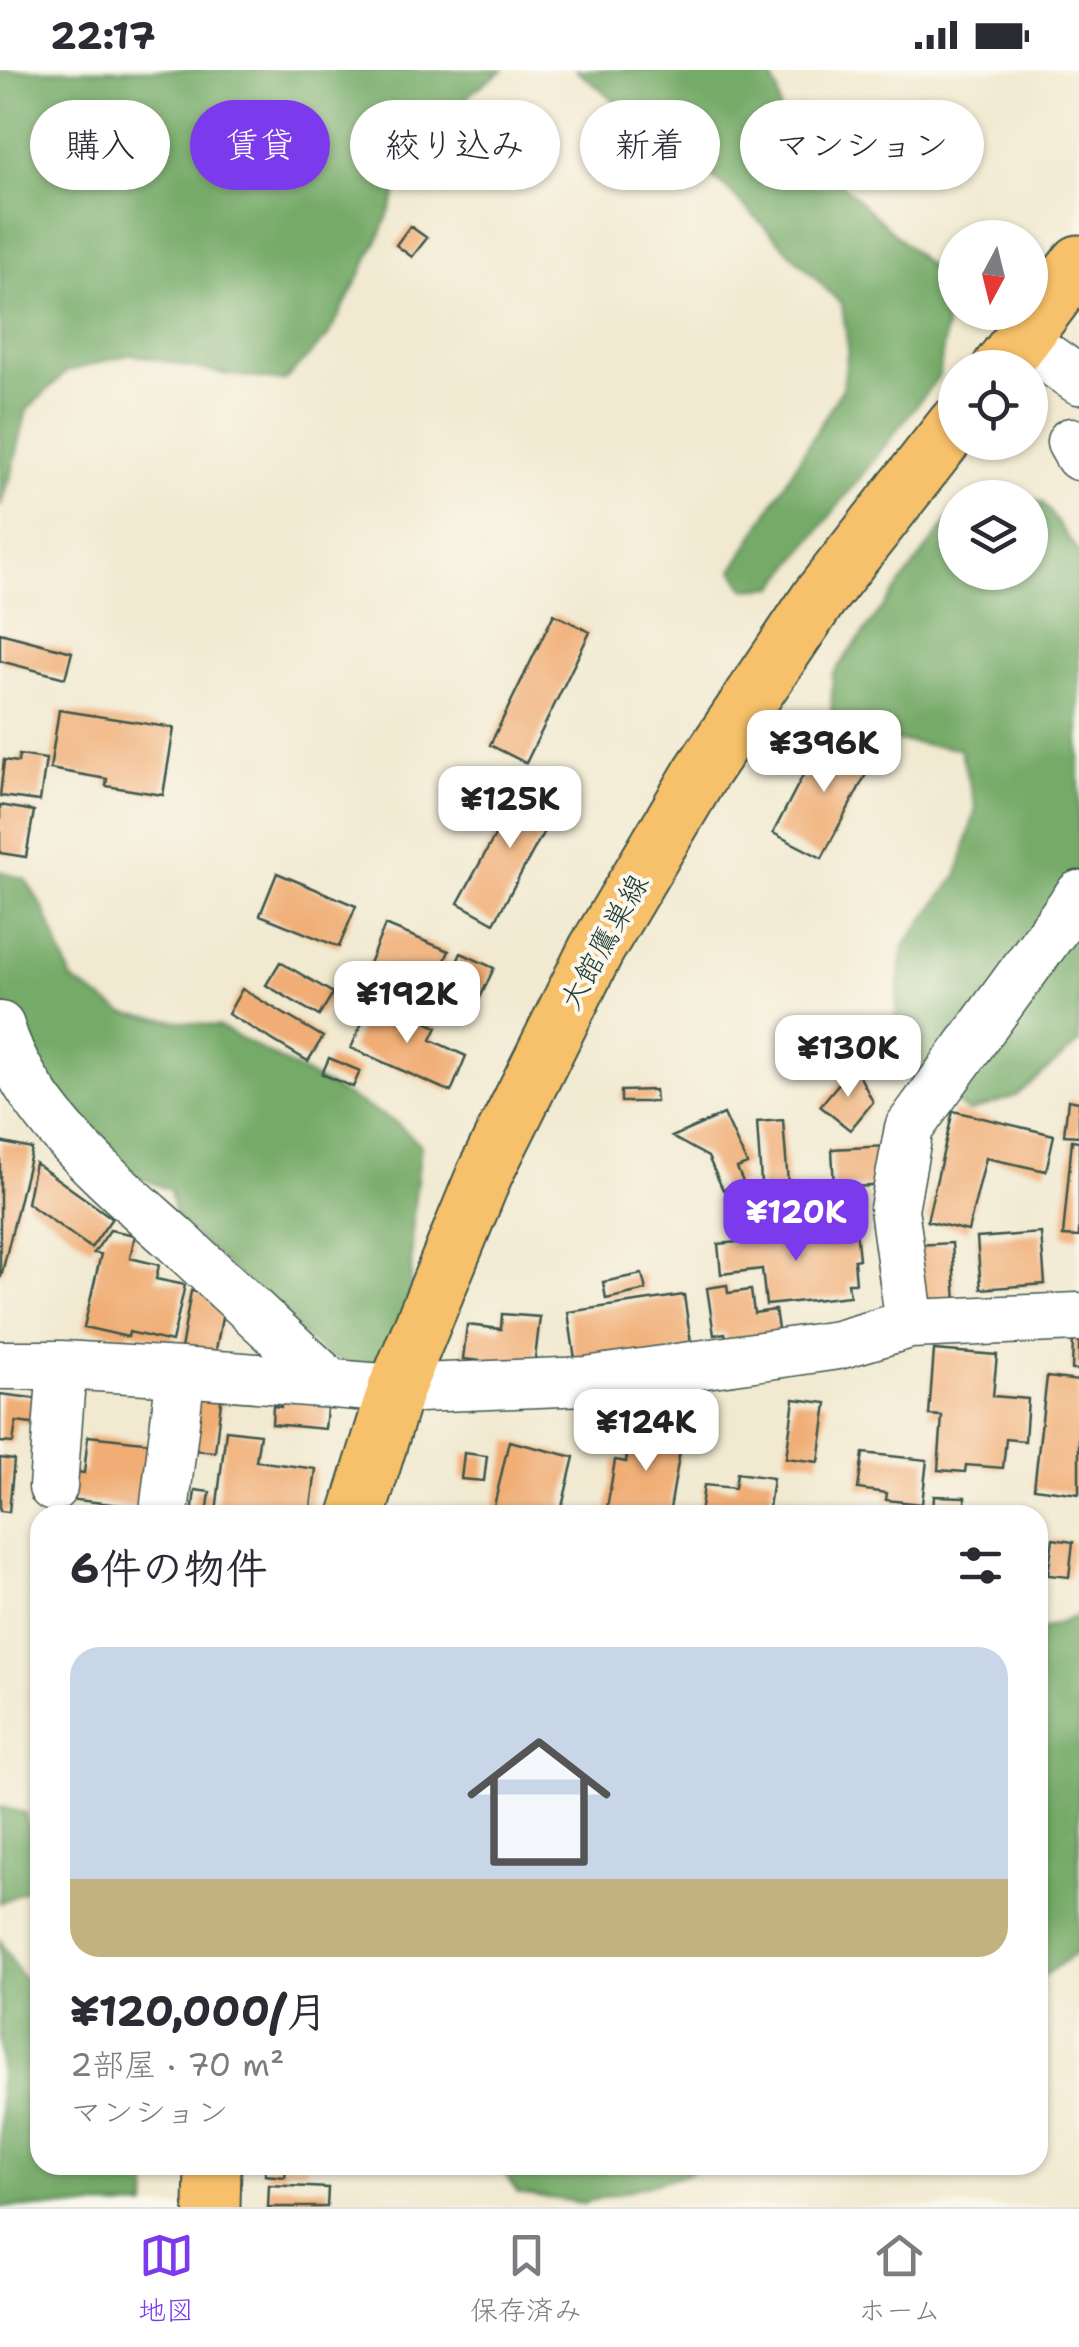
<!DOCTYPE html>
<html lang="ja">
<head>
<meta charset="utf-8">
<style>
  :root { --surface:#fff; --page:#f2f2f3; --text:#2b2b33; --muted:#7c7c81; --line:#e1e1e2; --accent:#7c3aed }
  body { margin:0; font-family:"Shantell Sans","Klee One",sans-serif; background:var(--page); color:var(--text); height:100vh; display:flex; flex-direction:column; font-size:38px; white-space:nowrap }
  * { box-sizing:border-box; margin:0 }
  p { font-size:32px; color:var(--muted) }
  .icon { flex:none; width:55px; height:55px; fill:none; stroke:currentColor; stroke-width:2; stroke-linecap:round; stroke-linejoin:round }
  .map { position:relative; flex:1; overflow:hidden }
  .panel { position:absolute; left:30px; top:1435px; width:1018px; height:670px; display:flex; flex-direction:column; background:var(--surface); border-radius:30px; box-shadow:0 2px 8px #0004 }
  .panel>* { flex:none }
  .top-card { position:absolute; left:30px; top:30px; width:1020px; height:90px; display:flex; gap:20px }
  .needle { width:65px; rotate:187deg }
  .buttons { position:absolute; left:938px; top:150px; display:grid; gap:20px }
  .buttons a { display:grid; place-items:center; width:110px; height:110px; border-radius:50%; background:var(--surface); box-shadow:0 2px 8px #0004; font-size:50px }
  .price { position:absolute; translate:-50% -85px; padding:0 22px; border-radius:20px; background:#fff; color:#222; font-size:32px; line-height:65px; filter:drop-shadow(0 2px 5px #0008) }
  .price::after { content:''; position:absolute; left:50%; top:60px; width:30px; height:22px; margin-left:-15px; background:inherit; clip-path:polygon(0 0,100% 0,50% 100%) }
  .price.selected { background:var(--accent); color:#fff }
  ul { padding:0; list-style:none }
  li { display:grid; align-content:center; gap:20px; height:530px; padding:0 40px }
  li span { display:grid; place-items:center; height:310px; border-radius:30px; color:#555 }
  li>.icon { margin-inline-start:auto }
  span .icon { width:180px; height:180px; fill:#fffc; stroke-width:1 }
  li b { font-size:42px }
  h2 { display:flex; justify-content:space-between; align-items:center; height:120px; padding:0 40px; font-size:42px }
  .tag { padding:0 35px; border-radius:45px; background:var(--surface); box-shadow:0 2px 8px #0004; font-size:35px; line-height:90px }
  .tag.selected { background:var(--accent); color:#fff }
  .status { display:flex; justify-content:space-between; align-items:center; height:70px; padding:0 50px; background:var(--surface); direction:ltr }
  .status svg { height:28px; fill:currentColor }
  .tab-bar { display:flex; justify-content:space-around; align-items:center; height:140px; border-top:2px solid var(--line); background:var(--surface); font-size:28px; color:var(--muted) }
  .tab-bar a { display:grid; justify-items:center; gap:5px }
  .tab-bar .selected { color:var(--accent) }
  .map>svg:first-child { display:block }
  .forest { fill:#74aa68; stroke:#4a744e; stroke-width:2.5 }
  .building { fill:#f0ad75 }
  .lines { fill:none; stroke-linecap:round; stroke-linejoin:round }
  .minor-casing { stroke:#3e574b; stroke-width:51 }
  .major-casing { stroke:#3e574b; stroke-width:59 }
  .minor { stroke:#fff; stroke-width:48 }
  .major { stroke:#f7c06b; stroke-width:55 }
  .labels { text-anchor:middle; stroke-width:8; stroke-linejoin:round; paint-order:stroke }
  .street-label { font-size:30px; fill:#1f3d34; stroke:#fbf7ec }
</style>
</head>
<body>
<div class="status"><b>22:17</b><svg viewBox="0 0 49 12"><path d="M0 12V9h3v3zM5 12V6h3v6zM10 12V3h3v9zM15 12V0h3v12zM26 1h20v11H26zM47 4h2v5h-2z"/></svg></div>
<div class="map">
<svg width="1079" height="2137" viewBox="0 0 1079 2137">
  <rect width="100%" height="100%" fill="#fbf7ec"/>
  <filter id="ink" filterUnits="userSpaceOnUse"><feTurbulence type="fractalNoise" baseFrequency=".01" numOctaves="2"/><feDisplacementMap in="SourceGraphic" scale="20" xChannelSelector="R" yChannelSelector="G"/><feConvolveMatrix kernelMatrix="1 2 1 2 8 2 1 2 1" color-interpolation-filters="sRGB"/></filter>
  <filter id="wash" filterUnits="userSpaceOnUse"><feTurbulence type="fractalNoise" baseFrequency=".0048" numOctaves="4" result="noise"/><feDisplacementMap in="SourceGraphic" scale="40" xChannelSelector="R" yChannelSelector="G"/><feGaussianBlur stdDeviation="2.25" result="paint"/><feColorMatrix in="noise" values="0 0 0 0 0 0 0 0 0 0 0 0 0 0 0 0 0 1.4 0 .05"/><feComposite in="paint" operator="in"/></filter>
  <g filter="url(#wash)">
    <rect width="100%" height="100%" fill="#f1e9d0"/>
    <path class="forest" d="M0,0H503L471,23L403,107L379,168L329,265L284,311L224,304L131,284L66,302L27,340L12,403L0,437Z
      M576,0H767L778,21L782,59L935,202L946,257L939,306L775,517L745,519L733,500L843,317L848,277L842,235L727,119Z
      M1030,429L1043,433L1079,483V973L1016,1026L968,1042L891,979L904,876L958,804L976,738L960,679L851,665L831,647L833,604L955,441V502H1030Z
      M0,801L26,810L44,839L72,910L124,943L220,957L395,1052L421,1075L413,1144L410,1243L393,1289L354,1295L323,1284L175,1147L170,1120L149,1111L130,1110L15,975L0,919Z
      M1079,1545V1881L1038,1910V1561Z
      M0,1737L25,1743L40,1804V1813L0,1833Z
      M0,1870L20,1905L40,1919V2095H148L147,2137H0Z
      M503,2095H707L684,2105L583,2133L518,2123L504,2102Z"/>
    <g id="blocks">
      <path class="building" d="M410,156L427,168L412,187L396,175Z
        M554,544L590,562L526,693L490,675Z
        M0,563L72,582L65,608L0,591Z
        M59,640L174,658L163,725L106,716L107,709L50,699Z
        M826,661L875,687L822,788L773,763Z
        M19,685L46,689L40,731L0,726L4,690L18,692Z
        M526,709L562,728L494,853L458,833Z
        M0,735L34,741L26,787L0,783Z
        M277,803L356,836L339,877L260,845Z
        M385,855L449,881L431,924L367,898Z
        M461,883L494,898L479,930L447,915Z
        M280,892L333,923L319,946L266,915Z
        M242,919L323,967L308,991L228,944Z
        M373,928L437,957L431,970L466,986L451,1022L351,978Z
        M329,988L360,1001L353,1017L322,1004Z
        M854,995L873,1032L850,1060L820,1036Z
        M655,1020L656,1032H621V1021Z
        M1068,1030L1079,1032V1066L1064,1065Z
        M953,1041L1054,1065L1046,1101L986,1088L968,1161L927,1151Z
        M724,1044L747,1094L737,1098L743,1112L723,1120L708,1087L672,1067Z
        M783,1050L789,1126L762,1127L757,1052Z
        M1072,1070L1079,1071V1167L1063,1166Z
        M0,1072L32,1079L1,1207H0Z
        M887,1076L890,1115L834,1118L832,1079Z
        M35,1093L112,1148L91,1178L27,1133Z
        M778,1156L779,1167L856,1159L859,1189L854,1190L856,1213H848L850,1226L766,1235L762,1199L721,1204L718,1174L757,1170L755,1158Z
        M110,1160L135,1165L130,1188L159,1195L156,1209L185,1215L172,1272L129,1262L128,1267L84,1257L101,1184L94,1183Z
        M1041,1163L1045,1214L981,1219L977,1168Z
        M952,1173L956,1232L919,1234L916,1175Z
        M642,1204L646,1220L606,1229L603,1212Z
        M727,1215L728,1223L751,1220L754,1243L775,1240L780,1271L728,1278L725,1263L714,1265L707,1218Z
        M191,1221L212,1225L210,1235L224,1237L215,1285L181,1279Z
        M684,1225L692,1280L576,1296L568,1242Z
        M502,1244L540,1247L534,1297L463,1289L467,1255L501,1259Z
        M1073,1267H1079V1300H1072Z
        M934,1280L997,1285L993,1326L1028,1329L1025,1371L1006,1369L1003,1398L966,1395L965,1402L938,1400L942,1346L929,1345Z
        M1047,1307L1079,1311V1424L1034,1418Z
        M191,1310L223,1314L215,1382L183,1379Z
        M283,1314L329,1319L325,1359L272,1354L273,1336L281,1337Z
        M0,1324L49,1330L47,1356L16,1352L13,1373L0,1372Z
        M794,1329L827,1333L819,1392L786,1388Z
        M632,1355L683,1363L669,1445H606L615,1390L626,1392Z
        M226,1360L260,1364L256,1391L316,1399L310,1445H243L216,1442Z
        M88,1366L153,1373L146,1438L68,1429L71,1401L84,1403Z
        M509,1371L574,1387L560,1445H492Z
        M464,1383L487,1386L484,1411L461,1409Z
        M863,1383L927,1390L922,1434L886,1430L887,1423L858,1419Z
        M0,1388L14,1390L9,1442L0,1441Z
        M737,1403L773,1408L768,1445H700L704,1415L735,1418Z
        M195,1420L210,1422L207,1445H192Z
        M934,1426L965,1427V1445H933Z
        M787,1438L828,1442L827,1445H787Z
        M1053,1469L1073,1472L1069,1507L1048,1505Z
        M265,2095H307V2100L286,2099L285,2107L265,2105Z
        M269,2115L328,2118L327,2137H268Z"/>
    </g>
  </g>
  <g filter="url(#ink)">
    <use href="#blocks" fill-opacity="0" stroke="#3e574b" stroke-width="2.5"/>
    <g class="lines">
      <g class="minor-casing">
        <path id="minor" d="M1022,270L1079,310
          M1071,372L1079,386
          M0,956C27,1045 111,1111 178,1172C228,1219 279,1266 330,1313
          M910,1254L894,1139L909,1058L1079,825
          M0,1295H62L181,1302L396,1319L586,1311L838,1275L910,1254L1079,1247
          M53,1417L62,1295
          M164,1442L181,1302"/>
      </g>
      <g class="major-casing">
        <path id="major" d="M1000,298L1079,193
          M357,1445L396,1319L485,1103L596,880L701,703L819,528L955,355
          M212,2137L213,2095"/>
      </g>
      <use href="#minor" class="minor"/>
      <use href="#major" class="major"/>
    </g>
  </g>
  <g class="labels">
    <g class="street-label">
      <text transform="translate(604 872) rotate(-61)" y="10">大館鷹巣線</text>
    </g>
  </g>
</svg>
<div class="buttons">
<a><svg class="needle" viewBox="-14 -14 28 28"><path d="M0-13l5 13h-10z" fill="#e53935"/><path d="M0 13l5-13h-10z" fill="#7c7c81"/></svg></a>
<a><svg class="icon" aria-label="locate" viewBox="0 0 24 24"><circle cx="12" cy="12" r="6"/><path d="M12 2v4M12 18v4M2 12h4M18 12h4"/></svg></a>
<a><svg class="icon" aria-label="layers" viewBox="0 0 24 24"><path d="M12 4l9 5-9 5-9-5zM3 14l9 5 9-5"/></svg></a>
</div>
<b class="price" style="left:824px;top:725px">¥396K</b>
<b class="price" style="left:510px;top:781px">¥125K</b>
<b class="price" style="left:407px;top:976px">¥192K</b>
<b class="price" style="left:848px;top:1030px">¥130K</b>
<b class="price selected" style="left:796px;top:1194px">¥120K</b>
<b class="price" style="left:646px;top:1404px">¥124K</b>
<div class="top-card">
<a class="tag">購入</a>
<a class="tag selected">賃貸</a>
<a class="tag">絞り込み</a>
<a class="tag">新着</a>
<a class="tag">マンション</a>
</div>
<section class="panel">
<h2>6件の物件<svg class="icon" aria-label="filters" viewBox="0 0 24 24"><path d="M4 7h16M4 17h16"/><circle cx="9" cy="7" r="2"/><circle cx="15" cy="17" r="2"/></svg></h2>
<ul>
<li><span style="background:linear-gradient(#c9d6e8 75%,#c2b280 0)"><svg class="icon" aria-label="home" viewBox="0 0 24 24"><path d="M3 11l9-7 9 7M6 9v11h12V9"/></svg></span><div><b>¥120,000/月</b><p>2部屋 · 70 m²</p><p>マンション</p></div></li>
</ul>
</section>
</div>
<nav class="tab-bar">
<a class="selected"><svg class="icon" aria-label="map" viewBox="0 0 24 24"><path d="M3 6l6-2 6 2 6-2v14l-6 2-6-2-6 2zM9 4v14M15 6v14"/></svg>地図</a>
<a><svg class="icon" aria-label="saved" viewBox="0 0 24 24"><path d="M7 4h10v16l-5-4-5 4z"/></svg>保存済み</a>
<a><svg class="icon" aria-label="home" viewBox="0 0 24 24"><path d="M3 11l9-7 9 7M6 9v11h12V9"/></svg>ホーム</a>
</nav>
</body>
</html>
